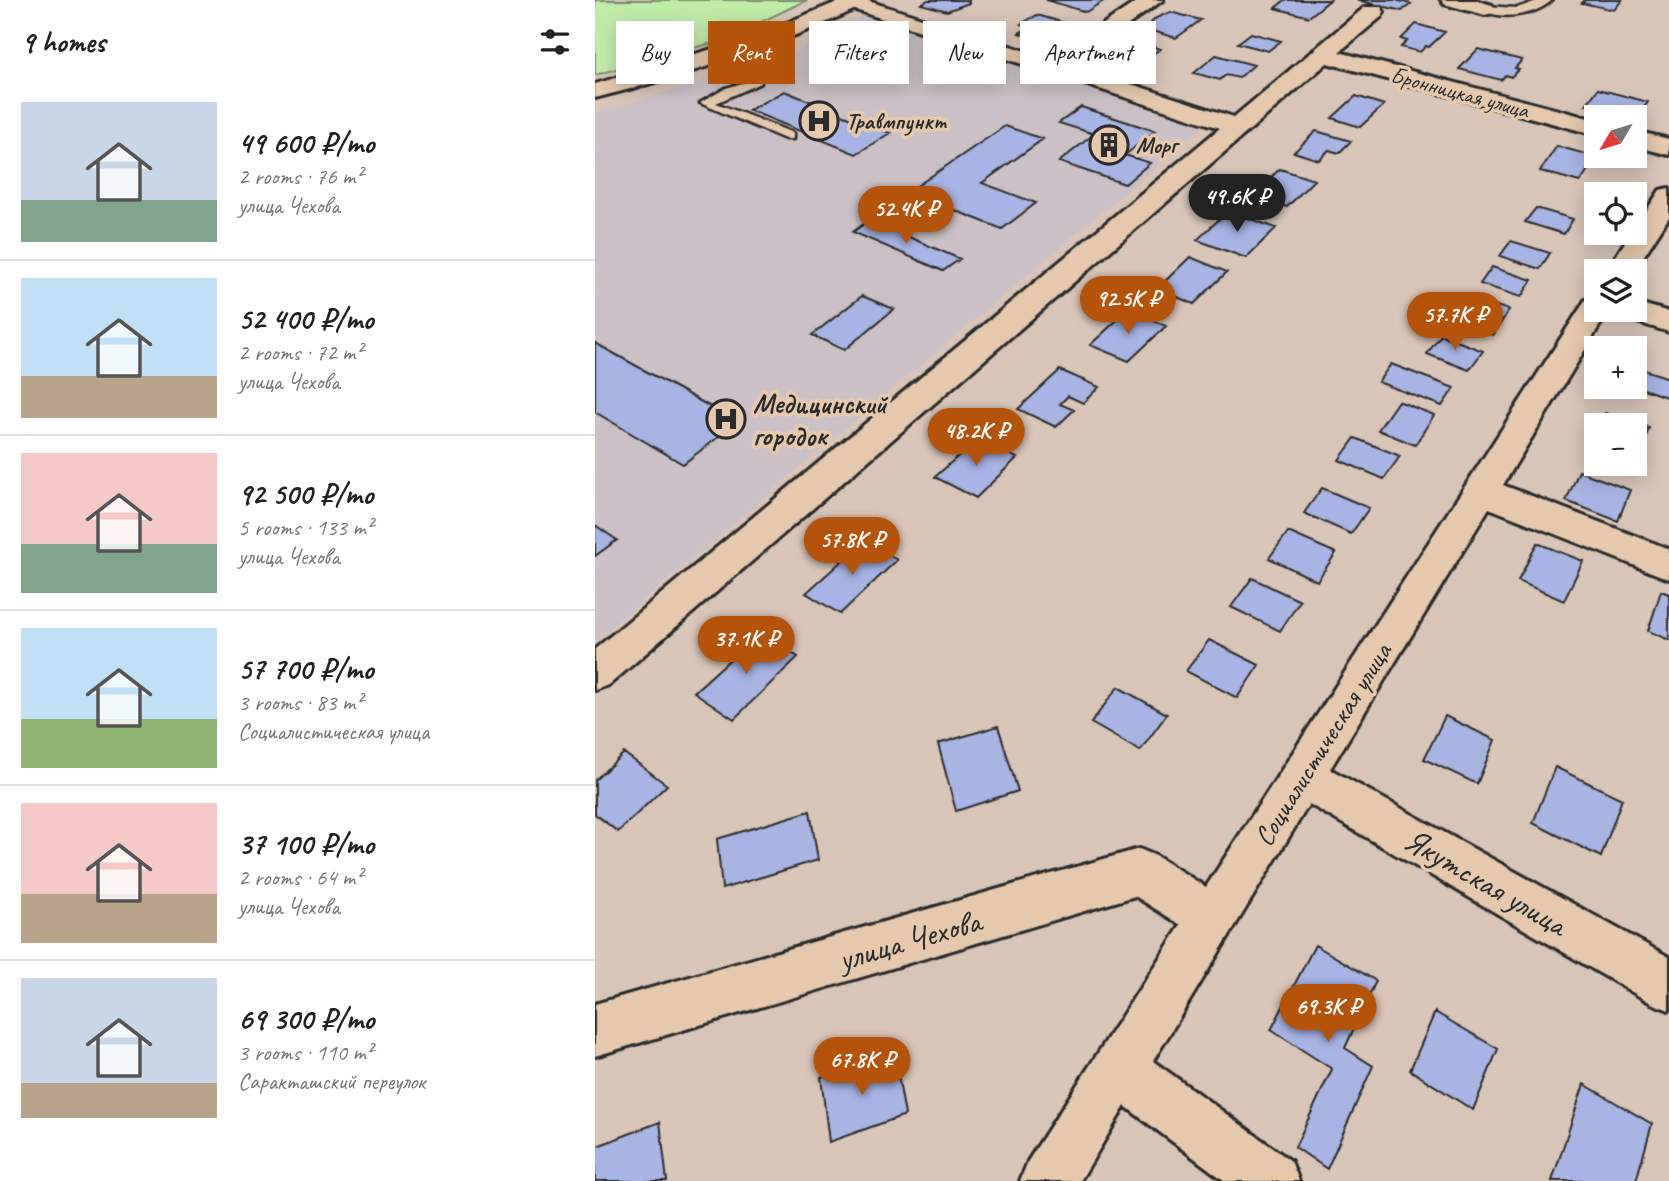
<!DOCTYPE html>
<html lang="en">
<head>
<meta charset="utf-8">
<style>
  :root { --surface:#fff; --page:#f2f2f2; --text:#202124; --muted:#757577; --line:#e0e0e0; --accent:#b45309 }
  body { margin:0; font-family:Caveat,sans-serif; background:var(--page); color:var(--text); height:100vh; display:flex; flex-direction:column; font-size:26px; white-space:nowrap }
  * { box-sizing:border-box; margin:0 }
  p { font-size:23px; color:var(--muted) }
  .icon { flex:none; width:38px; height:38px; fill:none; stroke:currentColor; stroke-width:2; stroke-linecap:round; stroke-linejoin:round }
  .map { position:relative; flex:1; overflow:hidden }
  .details { display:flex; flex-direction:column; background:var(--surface); width:595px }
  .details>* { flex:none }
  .hud { position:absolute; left:21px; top:21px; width:665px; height:63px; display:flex; gap:14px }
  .needle { width:46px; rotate:232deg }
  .fabs { position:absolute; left:989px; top:105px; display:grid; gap:14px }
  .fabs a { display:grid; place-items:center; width:63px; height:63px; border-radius:0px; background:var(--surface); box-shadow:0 4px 18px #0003; font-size:35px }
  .price { position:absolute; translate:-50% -60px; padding:0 16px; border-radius:24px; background:var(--accent); color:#fff; font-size:23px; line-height:46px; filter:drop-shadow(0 2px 4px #0008) }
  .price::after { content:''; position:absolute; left:50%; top:42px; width:21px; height:16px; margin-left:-10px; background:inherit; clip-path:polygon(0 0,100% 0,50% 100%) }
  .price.selected { background:#222; color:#fff }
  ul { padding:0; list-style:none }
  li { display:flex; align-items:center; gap:21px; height:175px; padding:0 21px }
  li+li { border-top:2px solid var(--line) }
  li span { display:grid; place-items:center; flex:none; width:196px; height:140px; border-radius:0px; color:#555 }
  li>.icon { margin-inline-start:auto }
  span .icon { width:84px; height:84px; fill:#fffc; stroke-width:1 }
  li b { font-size:30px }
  h2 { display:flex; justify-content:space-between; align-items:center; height:84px; padding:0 21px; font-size:30px }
  .pill { padding:0 24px; border-radius:0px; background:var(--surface); box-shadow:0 4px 18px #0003; font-size:24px; line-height:63px }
  .pill.selected { background:var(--accent); color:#fff }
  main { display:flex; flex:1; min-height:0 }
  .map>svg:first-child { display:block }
  .built { fill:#cac0c5 }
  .green { fill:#c0eca9; stroke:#768c6a; stroke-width:2 }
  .building { fill:#a7b4e4; stroke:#2b2b2b; stroke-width:2 }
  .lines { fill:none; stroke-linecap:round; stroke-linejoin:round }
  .service-casing { stroke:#2b2b2b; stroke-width:5 }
  .minor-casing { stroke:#2b2b2b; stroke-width:6 }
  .secondary-casing { stroke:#2b2b2b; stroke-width:6 }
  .service { fill:#e6c9ad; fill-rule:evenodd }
  .minor { fill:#e6c9ad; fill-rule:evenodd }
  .secondary { fill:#e6c9ad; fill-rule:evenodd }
  .labels { text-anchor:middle; stroke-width:7; stroke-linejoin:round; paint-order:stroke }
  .far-street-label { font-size:23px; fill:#2b2b2b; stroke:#e6c9ad }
  .far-poi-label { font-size:23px; font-weight:bold; fill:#2b2b2b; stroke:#e6c9ad; text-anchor:start }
  .poi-label { font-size:28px; font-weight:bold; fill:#2b2b2b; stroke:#e6c9ad; text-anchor:start }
  .street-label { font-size:28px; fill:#2b2b2b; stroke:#e6c9ad }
  .near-street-label { font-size:33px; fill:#2b2b2b; stroke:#e6c9ad }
</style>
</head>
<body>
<main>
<section class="details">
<h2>9 homes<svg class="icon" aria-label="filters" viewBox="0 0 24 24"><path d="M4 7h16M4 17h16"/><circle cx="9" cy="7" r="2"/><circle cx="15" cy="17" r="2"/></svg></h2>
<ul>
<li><span style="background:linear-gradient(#c9d6e8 70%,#7fa58c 0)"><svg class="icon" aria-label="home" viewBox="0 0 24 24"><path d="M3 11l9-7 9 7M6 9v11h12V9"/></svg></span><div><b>49 600 ₽/mo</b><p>2 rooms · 76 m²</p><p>улица Чехова</p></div></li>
<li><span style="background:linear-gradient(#bfe0f5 70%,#b9a48a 0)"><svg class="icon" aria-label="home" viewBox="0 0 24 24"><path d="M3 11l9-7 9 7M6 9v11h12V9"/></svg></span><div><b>52 400 ₽/mo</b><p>2 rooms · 72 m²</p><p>улица Чехова</p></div></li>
<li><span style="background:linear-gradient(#f6c9c9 65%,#7fa58c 0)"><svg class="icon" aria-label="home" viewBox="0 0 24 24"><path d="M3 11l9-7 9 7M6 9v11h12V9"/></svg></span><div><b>92 500 ₽/mo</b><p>5 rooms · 133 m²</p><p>улица Чехова</p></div></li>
<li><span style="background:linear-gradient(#bfe0f5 65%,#8fb573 0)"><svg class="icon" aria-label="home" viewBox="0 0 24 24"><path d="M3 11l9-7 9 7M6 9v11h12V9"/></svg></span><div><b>57 700 ₽/mo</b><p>3 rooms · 83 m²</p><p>Социалистическая улица</p></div></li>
<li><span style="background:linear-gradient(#f6c9c9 65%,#b9a48a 0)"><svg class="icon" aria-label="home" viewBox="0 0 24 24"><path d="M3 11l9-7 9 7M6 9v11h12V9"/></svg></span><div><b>37 100 ₽/mo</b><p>2 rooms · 64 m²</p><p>улица Чехова</p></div></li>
<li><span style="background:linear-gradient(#c9d6e8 75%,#b9a48a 0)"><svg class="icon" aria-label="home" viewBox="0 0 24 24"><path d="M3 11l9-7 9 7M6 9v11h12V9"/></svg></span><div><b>69 300 ₽/mo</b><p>3 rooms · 110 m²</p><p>Саракташский переулок</p></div></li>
</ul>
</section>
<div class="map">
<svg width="1074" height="1181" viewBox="0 0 1074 1181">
  <rect width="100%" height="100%" fill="#d9c5b8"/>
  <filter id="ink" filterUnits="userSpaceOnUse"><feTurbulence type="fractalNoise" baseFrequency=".0143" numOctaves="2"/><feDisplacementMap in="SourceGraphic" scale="14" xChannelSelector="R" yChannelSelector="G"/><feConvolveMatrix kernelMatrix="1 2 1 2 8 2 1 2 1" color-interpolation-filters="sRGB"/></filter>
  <g filter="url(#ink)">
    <path class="built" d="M270,14L612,123L0,641V113L187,58Z"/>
    <path class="green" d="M0,0H212L128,40L0,75Z"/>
    <path class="building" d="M333,0H374V3L352,11L326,4Z
      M451,0H510L491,12Z
      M690,0H735L714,17L680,8Z
      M762,0H801L816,4L807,11Z
      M990,0H1027L1019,10L987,3Z
      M575,12L606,20L581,38L550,29L561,18Z
      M442,15L474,24L459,34L452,32L442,39L424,33L435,27L426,24Z
      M821,24L850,32L834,47L831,46L825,52L806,47L812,41L806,39Z
      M656,33L686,41L673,51L643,43Z
      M535,41L565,49L541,66L531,63L526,66L507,60Z
      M883,49L927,60L920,68L924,69L916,77L911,75L906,80L864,69Z
      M621,55L659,65L644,78L631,75L625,80L599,73Z
      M1003,89L1053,102L1042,118L991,105Z
      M189,91L295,133L261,154L154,110Z
      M761,96L789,105L765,127L737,118Z
      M486,107L560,131L530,155L555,163L530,184L464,162L499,134L464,123Z
      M410,126L448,139L387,183L441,203L407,229L313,192Z
      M721,131L756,141L744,153L734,150L724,160L699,152Z
      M962,146L1001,157L985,182L945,171Z
      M685,169L719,180L692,207L657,194Z
      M941,208L978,219L969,234L930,222Z
      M633,211L681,228L651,258L602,240Z
      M274,220L365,259L348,271L258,232Z
      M916,241L955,253L945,269L905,256Z
      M595,257L632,272L599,304L562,289Z
      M897,267L937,280L926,297L885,284Z
      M267,296L299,309L249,350L217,335Z
      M880,299L914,310L898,335L863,323Z
      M533,310L571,326L534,361L495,345Z
      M846,335L888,351L874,370L832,354Z
      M0,343L143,422L88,464L0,412Z
      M796,364L859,388L847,406L783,382Z
      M1040,367L1074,378V398L1040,386Z
      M465,370L504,387L488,403L473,396L465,404L479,410L461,427L423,409Z
      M803,401L839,415L820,445L783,430Z
      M1010,413L1054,428L1046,450L1040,448V425H1005Z
      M760,438L805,456L789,479L744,460Z
      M382,439L422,458L381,498L340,477Z
      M984,471L1035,490L1023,521L971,501Z
      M727,488L774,508L756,534L709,513Z
      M0,525L22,540L0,556Z
      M693,532L741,553L722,581L674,558Z
      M269,541L302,560L245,614L211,593Z
      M942,543L988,561L969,601L923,581Z
      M657,578L705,601L685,631L636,607Z
      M1066,591L1074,594V640L1053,631Z
      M164,633L203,657L139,719L99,692Z
      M614,640L664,665L642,698L591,671Z
      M523,687L572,714L545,751L496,723Z
      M850,716L900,740L882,784L829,759Z
      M403,726L423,791L361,811L343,744Z
      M29,753L72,785L23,832L0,814V780Z
      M960,767L1027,799L1006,857L938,823Z
      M215,811L223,860L127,889L122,839Z
      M720,945L781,981L750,1048L778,1066L732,1169L700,1147L737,1069L676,1030Z
      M840,1012L903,1049L878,1110L815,1070Z
      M299,1052L310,1115L234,1142L226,1077Z
      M989,1084L1057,1124L1041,1181H957Z
      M65,1122L72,1181H0V1147Z"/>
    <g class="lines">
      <g class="service-casing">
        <path id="service" d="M945,0H957C941,16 904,21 885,9L890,6L922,8Z
          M142,49H150L162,67L166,83L121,103L198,133V139H190L105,103L131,88L154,81L150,67L140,51Z"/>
      </g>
      <g class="minor-casing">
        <path id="minor" d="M250,0H270L456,59L544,0H568L477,65L639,117L770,7H786L789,12L786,17L744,52L1001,120V135L732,63L14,685L0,690V649L625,128L251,7L248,3Z
          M846,0H880L897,5L901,9L897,13L890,15L849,4Z
          M1040,131L1074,139V155L1040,146Z
          M1074,188V217L1039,271H1011L1036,233H1040V228L1065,190Z
          M1001,298V310H1014L908,485L1074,549V579L894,508L735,769L1074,957V1010L1056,1003L714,804L558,1061L696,1161L704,1181H630L530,1106L485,1181H425L433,1161L586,925L540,896L0,1056V1004L544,849L561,856L611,887L986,307L990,300Z
          M1040,302L1074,312V332L1025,317L1021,310H1040Z"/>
      </g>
      <g class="secondary-casing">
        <path id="secondary" d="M247,0H274L271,4C185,46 93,75 0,98V84L160,36Z"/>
      </g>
      <use href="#service" class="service"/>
      <use href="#minor" class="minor"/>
      <use href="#secondary" class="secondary"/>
    </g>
  </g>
  <defs>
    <g id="hospital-ring" transform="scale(2.0125)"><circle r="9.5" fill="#e6c9ad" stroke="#2b2b2b" stroke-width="1.5"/><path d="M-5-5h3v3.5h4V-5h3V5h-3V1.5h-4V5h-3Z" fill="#2b2b2b"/></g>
    <g id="building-ring" transform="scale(2.0125)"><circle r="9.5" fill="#e6c9ad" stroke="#2b2b2b" stroke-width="1.5"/><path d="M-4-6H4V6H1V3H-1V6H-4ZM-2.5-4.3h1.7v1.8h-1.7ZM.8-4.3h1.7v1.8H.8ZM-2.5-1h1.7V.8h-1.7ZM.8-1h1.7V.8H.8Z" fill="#2b2b2b"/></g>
  </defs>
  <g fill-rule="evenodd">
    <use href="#hospital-ring" x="224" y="121"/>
    <use href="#building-ring" x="514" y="145"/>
    <use href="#hospital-ring" x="131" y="419"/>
  </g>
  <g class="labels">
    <g class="far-street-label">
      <text transform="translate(865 92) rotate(15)" y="8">Бронницкая улица</text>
    </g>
    <g class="far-poi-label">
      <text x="251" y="129">Травмпункт</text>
      <text x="541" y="153">Морг</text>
    </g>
    <g class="poi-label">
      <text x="158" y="413">Медицинский<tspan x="158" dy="32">городок</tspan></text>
    </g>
    <g class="street-label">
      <text transform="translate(727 744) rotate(-58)" y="10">Социалистическая улица</text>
    </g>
    <g class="near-street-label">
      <text transform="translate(891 881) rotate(30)" y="12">Якутская улица</text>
      <text transform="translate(314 939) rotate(-16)" y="12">улица Чехова</text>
    </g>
  </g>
</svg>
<div class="fabs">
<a><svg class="needle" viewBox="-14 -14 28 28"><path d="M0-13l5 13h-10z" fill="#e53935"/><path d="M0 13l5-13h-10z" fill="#757577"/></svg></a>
<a><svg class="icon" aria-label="locate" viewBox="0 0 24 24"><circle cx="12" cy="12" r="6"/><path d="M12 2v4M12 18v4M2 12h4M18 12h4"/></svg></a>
<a><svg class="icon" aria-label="layers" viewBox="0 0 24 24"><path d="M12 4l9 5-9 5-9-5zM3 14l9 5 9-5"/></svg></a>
<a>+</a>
<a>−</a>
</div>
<b class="price selected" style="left:642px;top:234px">49.6K ₽</b>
<b class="price" style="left:311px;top:246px">52.4K ₽</b>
<b class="price" style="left:533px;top:336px">92.5K ₽</b>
<b class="price" style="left:860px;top:352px">57.7K ₽</b>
<b class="price" style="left:381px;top:468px">48.2K ₽</b>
<b class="price" style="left:257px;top:577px">57.8K ₽</b>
<b class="price" style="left:151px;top:676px">37.1K ₽</b>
<b class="price" style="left:733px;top:1044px">69.3K ₽</b>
<b class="price" style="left:267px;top:1097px">67.8K ₽</b>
<div class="hud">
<a class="pill">Buy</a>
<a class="pill selected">Rent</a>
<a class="pill">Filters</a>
<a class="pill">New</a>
<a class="pill">Apartment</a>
</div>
</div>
</main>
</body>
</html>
